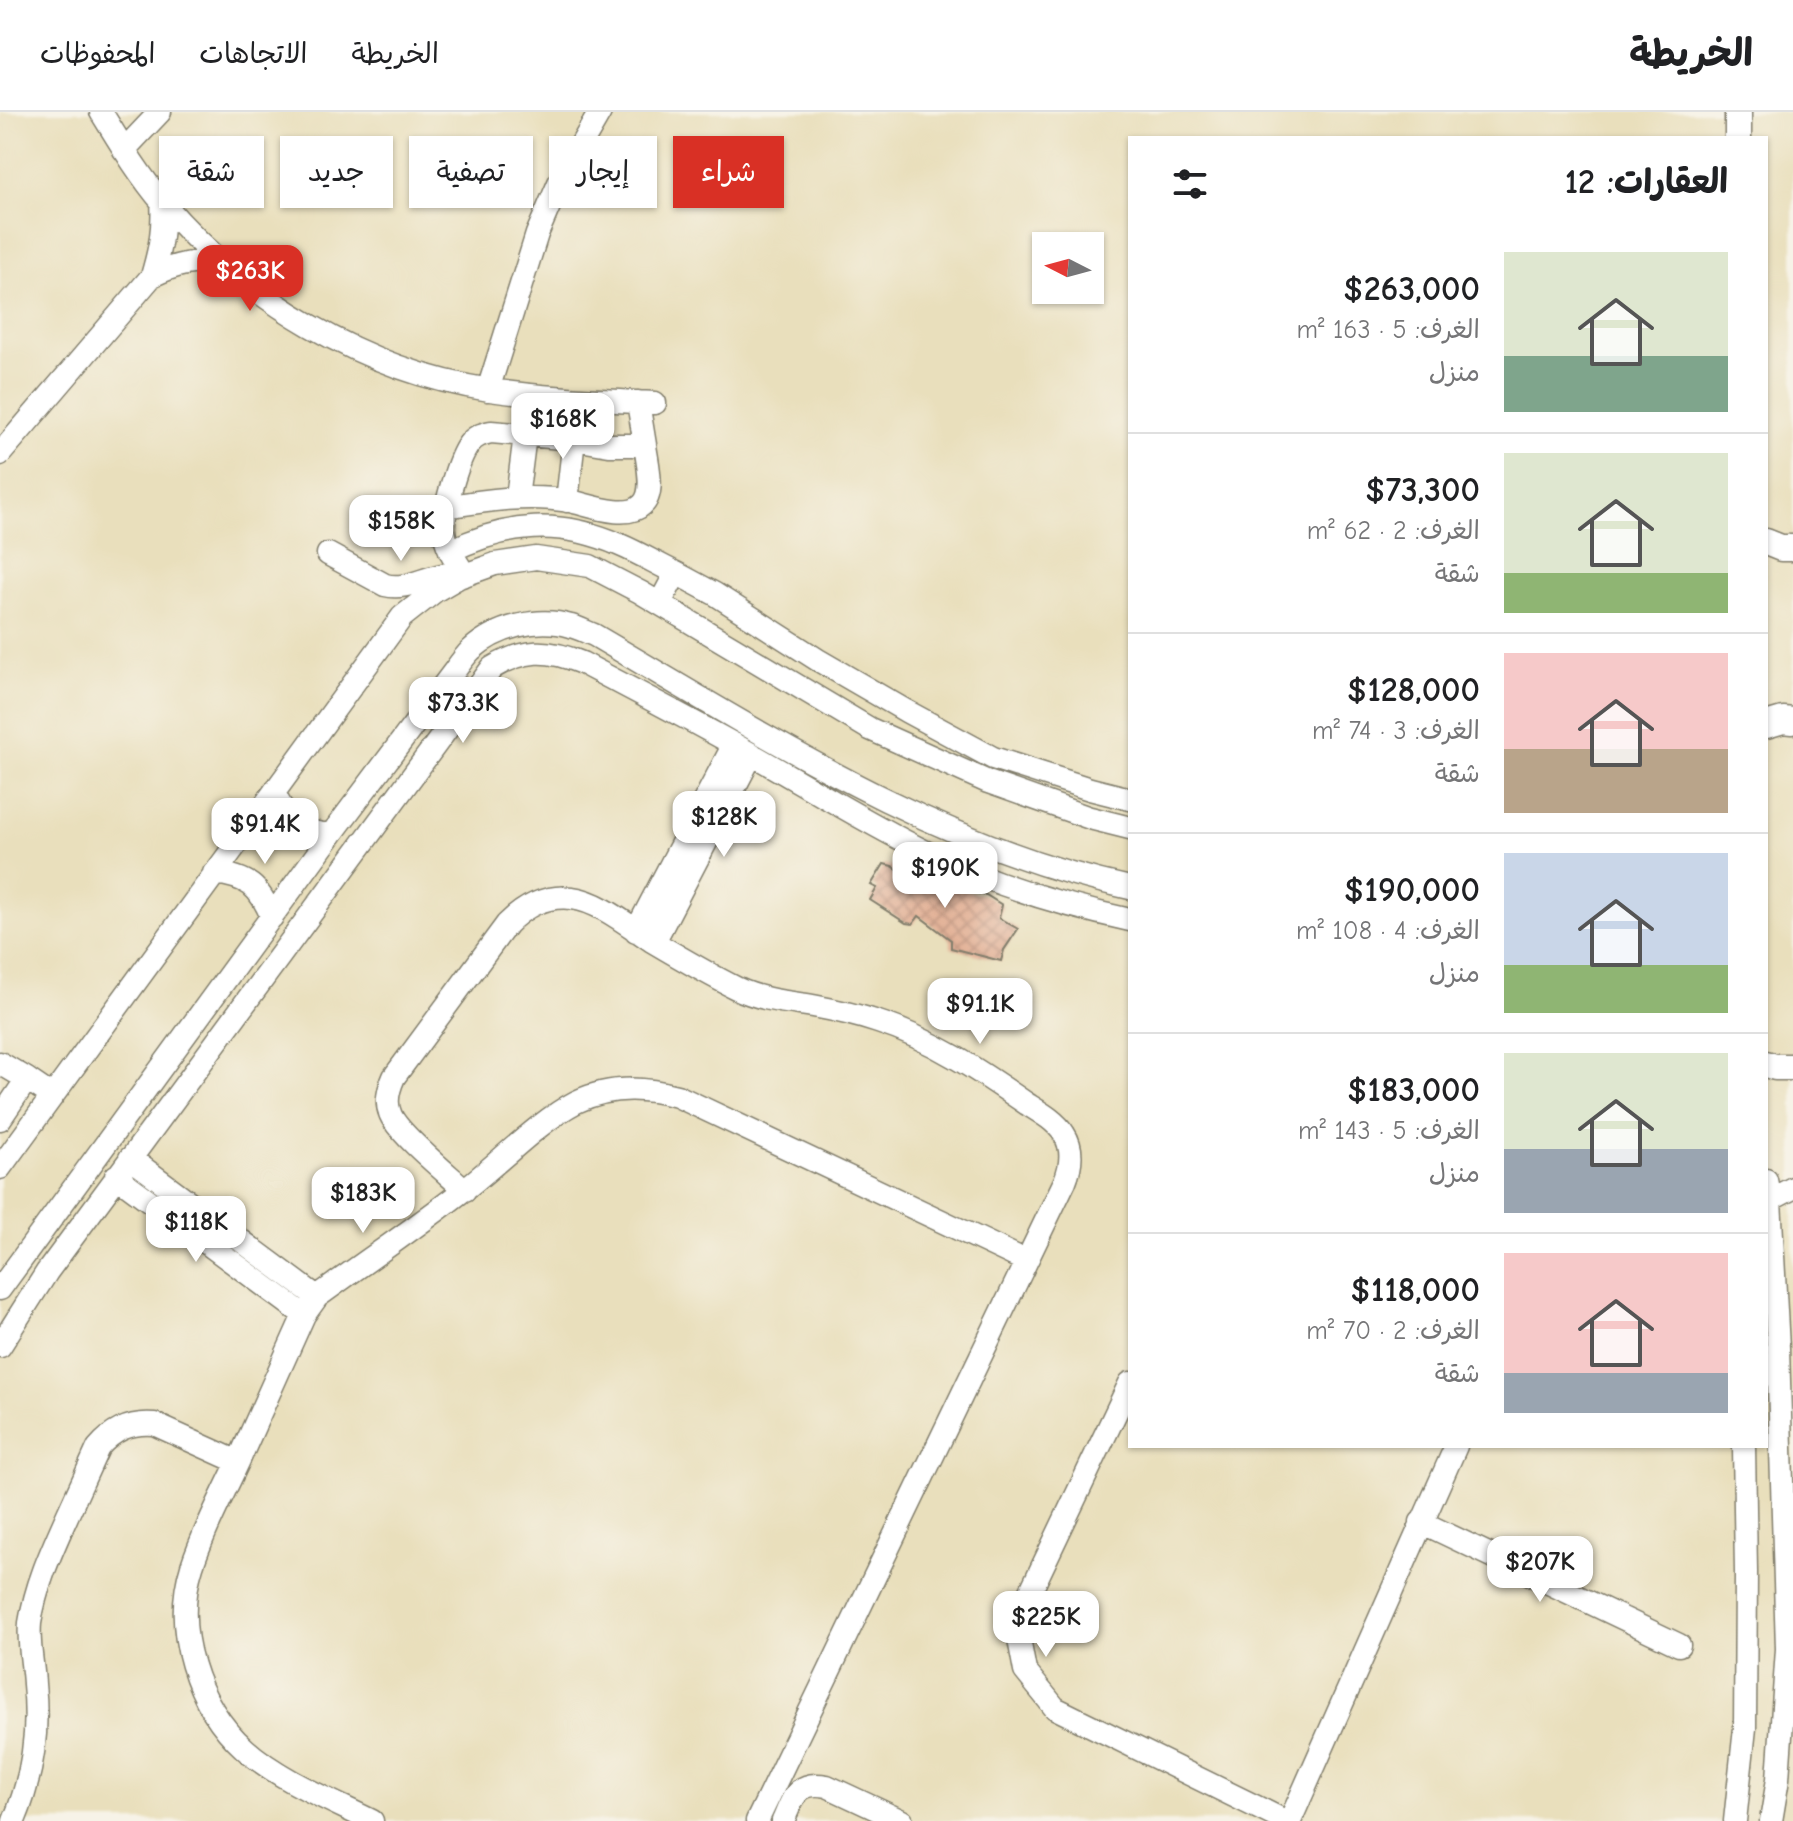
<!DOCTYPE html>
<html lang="ar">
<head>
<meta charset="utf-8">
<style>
  :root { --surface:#fff; --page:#f2f2f2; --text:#202124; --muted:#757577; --line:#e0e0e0; --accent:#d93025 }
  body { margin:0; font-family:"Comic Neue","Playpen Sans Arabic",sans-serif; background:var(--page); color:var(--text); direction:rtl; height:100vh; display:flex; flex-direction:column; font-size:30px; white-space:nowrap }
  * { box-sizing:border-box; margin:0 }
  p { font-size:26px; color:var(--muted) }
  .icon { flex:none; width:44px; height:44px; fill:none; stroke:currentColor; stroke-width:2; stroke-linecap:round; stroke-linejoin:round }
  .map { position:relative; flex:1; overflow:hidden; direction:ltr }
  .details { position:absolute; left:1128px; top:24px; width:640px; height:1312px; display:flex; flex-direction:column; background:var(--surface); border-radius:0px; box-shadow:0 2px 6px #0004; direction:rtl }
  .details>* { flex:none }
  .guide { position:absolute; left:24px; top:24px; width:760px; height:72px; direction:rtl; display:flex; gap:16px }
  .needle { width:52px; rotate:276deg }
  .buttons { position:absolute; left:1032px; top:120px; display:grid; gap:16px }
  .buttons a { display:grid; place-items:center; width:72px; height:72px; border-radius:0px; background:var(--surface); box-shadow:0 2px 6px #0004; font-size:40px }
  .price { position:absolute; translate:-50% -68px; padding:0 18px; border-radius:16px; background:#fff; color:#222; font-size:26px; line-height:52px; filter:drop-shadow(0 2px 4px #0008) }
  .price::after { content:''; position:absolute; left:50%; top:48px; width:24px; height:18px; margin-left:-12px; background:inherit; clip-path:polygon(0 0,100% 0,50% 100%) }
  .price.active { background:var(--accent); color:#fff }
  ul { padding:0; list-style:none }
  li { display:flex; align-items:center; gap:24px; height:200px; padding:0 40px }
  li+li { border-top:2px solid var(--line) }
  li span { display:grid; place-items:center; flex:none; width:224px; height:160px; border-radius:0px; color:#555 }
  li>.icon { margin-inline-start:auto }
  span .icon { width:96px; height:96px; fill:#fffc; stroke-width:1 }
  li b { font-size:34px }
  h2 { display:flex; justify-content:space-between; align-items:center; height:96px; padding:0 40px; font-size:34px }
  .tag { padding:0 28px; border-radius:0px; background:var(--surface); box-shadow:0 2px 6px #0004; font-size:28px; line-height:72px }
  .tag.active { background:var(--accent); color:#fff }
  header { display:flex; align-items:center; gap:48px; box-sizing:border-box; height:112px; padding:0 40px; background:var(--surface); border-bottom:2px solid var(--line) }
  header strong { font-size:38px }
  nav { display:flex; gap:44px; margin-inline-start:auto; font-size:28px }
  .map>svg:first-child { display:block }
  .building { fill:url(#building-cross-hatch) }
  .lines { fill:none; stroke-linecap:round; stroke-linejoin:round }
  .minor-casing { stroke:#827e6c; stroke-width:25 }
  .tertiary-casing { stroke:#827e6c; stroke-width:29 }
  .minor { stroke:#fff; stroke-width:22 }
  .tertiary { stroke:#fff; stroke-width:26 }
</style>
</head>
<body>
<header>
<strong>الخريطة</strong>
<nav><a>الخريطة</a><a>الاتجاهات</a><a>المحفوظات</a></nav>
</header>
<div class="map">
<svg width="1793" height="1709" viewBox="0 0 1793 1709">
  <defs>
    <pattern id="building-cross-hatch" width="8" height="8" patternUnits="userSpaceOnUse" patternTransform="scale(2)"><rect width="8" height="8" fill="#e3b399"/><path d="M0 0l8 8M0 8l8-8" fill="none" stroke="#c29983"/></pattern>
  </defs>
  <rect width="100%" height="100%" fill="#f7f3e8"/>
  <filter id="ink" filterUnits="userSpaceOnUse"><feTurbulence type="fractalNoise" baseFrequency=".0125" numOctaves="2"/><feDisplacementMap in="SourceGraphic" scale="16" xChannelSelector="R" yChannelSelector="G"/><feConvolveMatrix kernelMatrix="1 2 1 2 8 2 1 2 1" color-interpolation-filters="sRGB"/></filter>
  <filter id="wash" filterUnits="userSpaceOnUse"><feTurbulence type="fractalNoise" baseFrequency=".006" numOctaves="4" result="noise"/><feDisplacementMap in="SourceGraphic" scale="32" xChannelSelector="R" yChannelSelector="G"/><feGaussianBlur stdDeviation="1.8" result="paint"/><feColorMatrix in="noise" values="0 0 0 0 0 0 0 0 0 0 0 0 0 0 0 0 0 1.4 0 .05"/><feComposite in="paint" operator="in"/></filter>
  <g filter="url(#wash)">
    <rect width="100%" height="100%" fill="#e9dfbc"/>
    <g id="blocks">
      <path class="building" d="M884,752L892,754L907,763L913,753L923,755L958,777L986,783L1002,793L999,806L1018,817L1004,838L1001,849L951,836V828L919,804L913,812L906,811L870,788L877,776L871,773Z"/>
    </g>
  </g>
  <g filter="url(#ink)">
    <use href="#blocks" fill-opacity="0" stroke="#827e6c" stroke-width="2"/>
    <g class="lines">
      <g class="minor-casing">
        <path id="minor" d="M101,0C120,31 139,63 163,91C245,187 364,259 490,278C545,286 600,288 655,291
          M124,38L160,0
          M152,164C175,152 196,148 222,151
          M488,278L537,122L559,71L600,0
          M0,342L152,164C160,137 164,117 162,89
          M517,386L525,323
          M567,389L574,327
          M446,395C486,388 529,382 570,389C589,393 627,408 642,393C656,381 647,350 645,333
          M450,439C507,411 561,407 620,433C639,441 657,452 676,461
          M328,442L385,473C408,479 427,463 450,462
          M465,463C456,449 445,434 444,417C443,398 458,346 469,332C475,324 482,322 491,320L574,327L609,333H645L638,290
          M660,491L676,461L715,482L818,548L906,599L993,646L1090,677L1130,687
          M274,680C287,711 298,720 331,723
          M214,761C248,765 259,774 272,805
          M636,819L734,632
          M654,830L752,642
          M0,951L27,967
          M0,1007L27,967L52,984
          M130,1046L317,1185
          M0,1056L402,505L435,479L459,465L495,452L536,446L590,454L640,480L870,617L988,670L1090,706L1130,716
          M116,1064L304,1203
          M1766,1068L1770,1088L1778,1236L1787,1537L1778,1667L1771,1709
          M465,1078C448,1062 396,1020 390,1001C385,989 389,976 394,965L507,812C525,794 545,783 572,786C599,789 629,814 652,829C679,845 708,862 736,876C761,888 787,890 813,894C835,898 857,903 878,910C932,927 981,960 1027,992C1040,1000 1056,1009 1064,1022C1074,1037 1071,1054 1065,1069L757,1709
          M1770,1088L1793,1076
          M0,1177L331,723L455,558C460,551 465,544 471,538C496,515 538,504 571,514C579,516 586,520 594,523C765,623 934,734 1130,776
          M0,1234L47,1160L492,556C524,537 547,536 582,551C639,581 697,611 753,643C811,676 868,712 928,741C992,772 1061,793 1130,808
          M1130,1271L1026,1489L1019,1527L1025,1559L1055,1596L1285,1709
          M1421,1410L1679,1533
          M14,1709C32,1666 39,1618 34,1572C33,1551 28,1533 30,1511C36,1472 52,1438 68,1402C78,1380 88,1358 98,1336C113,1318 130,1310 154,1312L238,1350
          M372,1709C332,1689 278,1667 245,1637C196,1593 172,1517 192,1454C204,1417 223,1383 239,1348C261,1300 282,1251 304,1203L317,1185C366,1149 417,1115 465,1077C500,1050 538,1010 576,990C608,974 644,975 677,984L1026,1149
          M783,1709C793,1686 797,1668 827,1674L902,1709
          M1290,1709L1456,1334
          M1735,1709L1745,1616L1746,1460L1744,1334"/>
      </g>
      <g class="tertiary-casing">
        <path id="tertiary" d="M1738,0V26
          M1766,430L1781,436H1793
          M1766,613L1783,608L1793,609
          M1766,952L1775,955H1793"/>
      </g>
      <use href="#minor" class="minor"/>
      <use href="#tertiary" class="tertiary"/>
    </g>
  </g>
</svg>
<div class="buttons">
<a><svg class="needle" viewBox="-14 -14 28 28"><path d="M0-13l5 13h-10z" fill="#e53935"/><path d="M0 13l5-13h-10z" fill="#757577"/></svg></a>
</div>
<b class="price active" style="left:250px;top:201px">$263K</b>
<b class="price" style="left:563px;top:349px">$168K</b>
<b class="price" style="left:401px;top:451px">$158K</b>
<b class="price" style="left:463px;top:633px">$73.3K</b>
<b class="price" style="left:724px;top:747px">$128K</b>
<b class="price" style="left:265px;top:754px">$91.4K</b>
<b class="price" style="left:945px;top:798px">$190K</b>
<b class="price" style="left:980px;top:934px">$91.1K</b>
<b class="price" style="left:363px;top:1123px">$183K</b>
<b class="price" style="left:196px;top:1152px">$118K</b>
<b class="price" style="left:1540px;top:1492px">$207K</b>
<b class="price" style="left:1046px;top:1547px">$225K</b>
<div class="guide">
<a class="tag active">شراء</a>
<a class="tag">إيجار</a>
<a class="tag">تصفية</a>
<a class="tag">جديد</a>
<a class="tag">شقة</a>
</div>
<section class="details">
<h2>العقارات: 12<svg class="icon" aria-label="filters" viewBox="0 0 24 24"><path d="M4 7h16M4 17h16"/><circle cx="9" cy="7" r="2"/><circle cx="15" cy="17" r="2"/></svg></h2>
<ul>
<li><span style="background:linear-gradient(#dfe7d0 65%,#7fa58c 0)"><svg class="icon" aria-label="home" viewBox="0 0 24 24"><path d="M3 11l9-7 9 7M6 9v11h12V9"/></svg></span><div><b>$263,000</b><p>الغرف: 5 · 163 m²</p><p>منزل</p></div></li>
<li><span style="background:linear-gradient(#dfe7d0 75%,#8fb573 0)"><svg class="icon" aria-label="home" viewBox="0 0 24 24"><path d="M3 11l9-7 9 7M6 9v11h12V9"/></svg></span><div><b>$73,300</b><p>الغرف: 2 · 62 m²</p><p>شقة</p></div></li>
<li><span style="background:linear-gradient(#f6c9c9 60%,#b9a48a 0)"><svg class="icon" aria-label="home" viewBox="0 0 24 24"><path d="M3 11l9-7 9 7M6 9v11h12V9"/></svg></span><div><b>$128,000</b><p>الغرف: 3 · 74 m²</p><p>شقة</p></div></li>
<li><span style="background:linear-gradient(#c9d6e8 70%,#8fb573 0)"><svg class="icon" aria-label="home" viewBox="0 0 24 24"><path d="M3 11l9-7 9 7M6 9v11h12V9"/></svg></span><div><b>$190,000</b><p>الغرف: 4 · 108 m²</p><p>منزل</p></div></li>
<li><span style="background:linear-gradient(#dfe7d0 60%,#9aa5b1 0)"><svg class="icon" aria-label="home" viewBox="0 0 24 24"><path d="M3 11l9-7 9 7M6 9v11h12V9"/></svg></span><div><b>$183,000</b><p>الغرف: 5 · 143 m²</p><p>منزل</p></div></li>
<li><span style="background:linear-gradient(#f6c9c9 75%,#9aa5b1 0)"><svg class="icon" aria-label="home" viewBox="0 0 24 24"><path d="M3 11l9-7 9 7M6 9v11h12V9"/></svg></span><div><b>$118,000</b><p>الغرف: 2 · 70 m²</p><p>شقة</p></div></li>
</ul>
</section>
</div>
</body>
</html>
